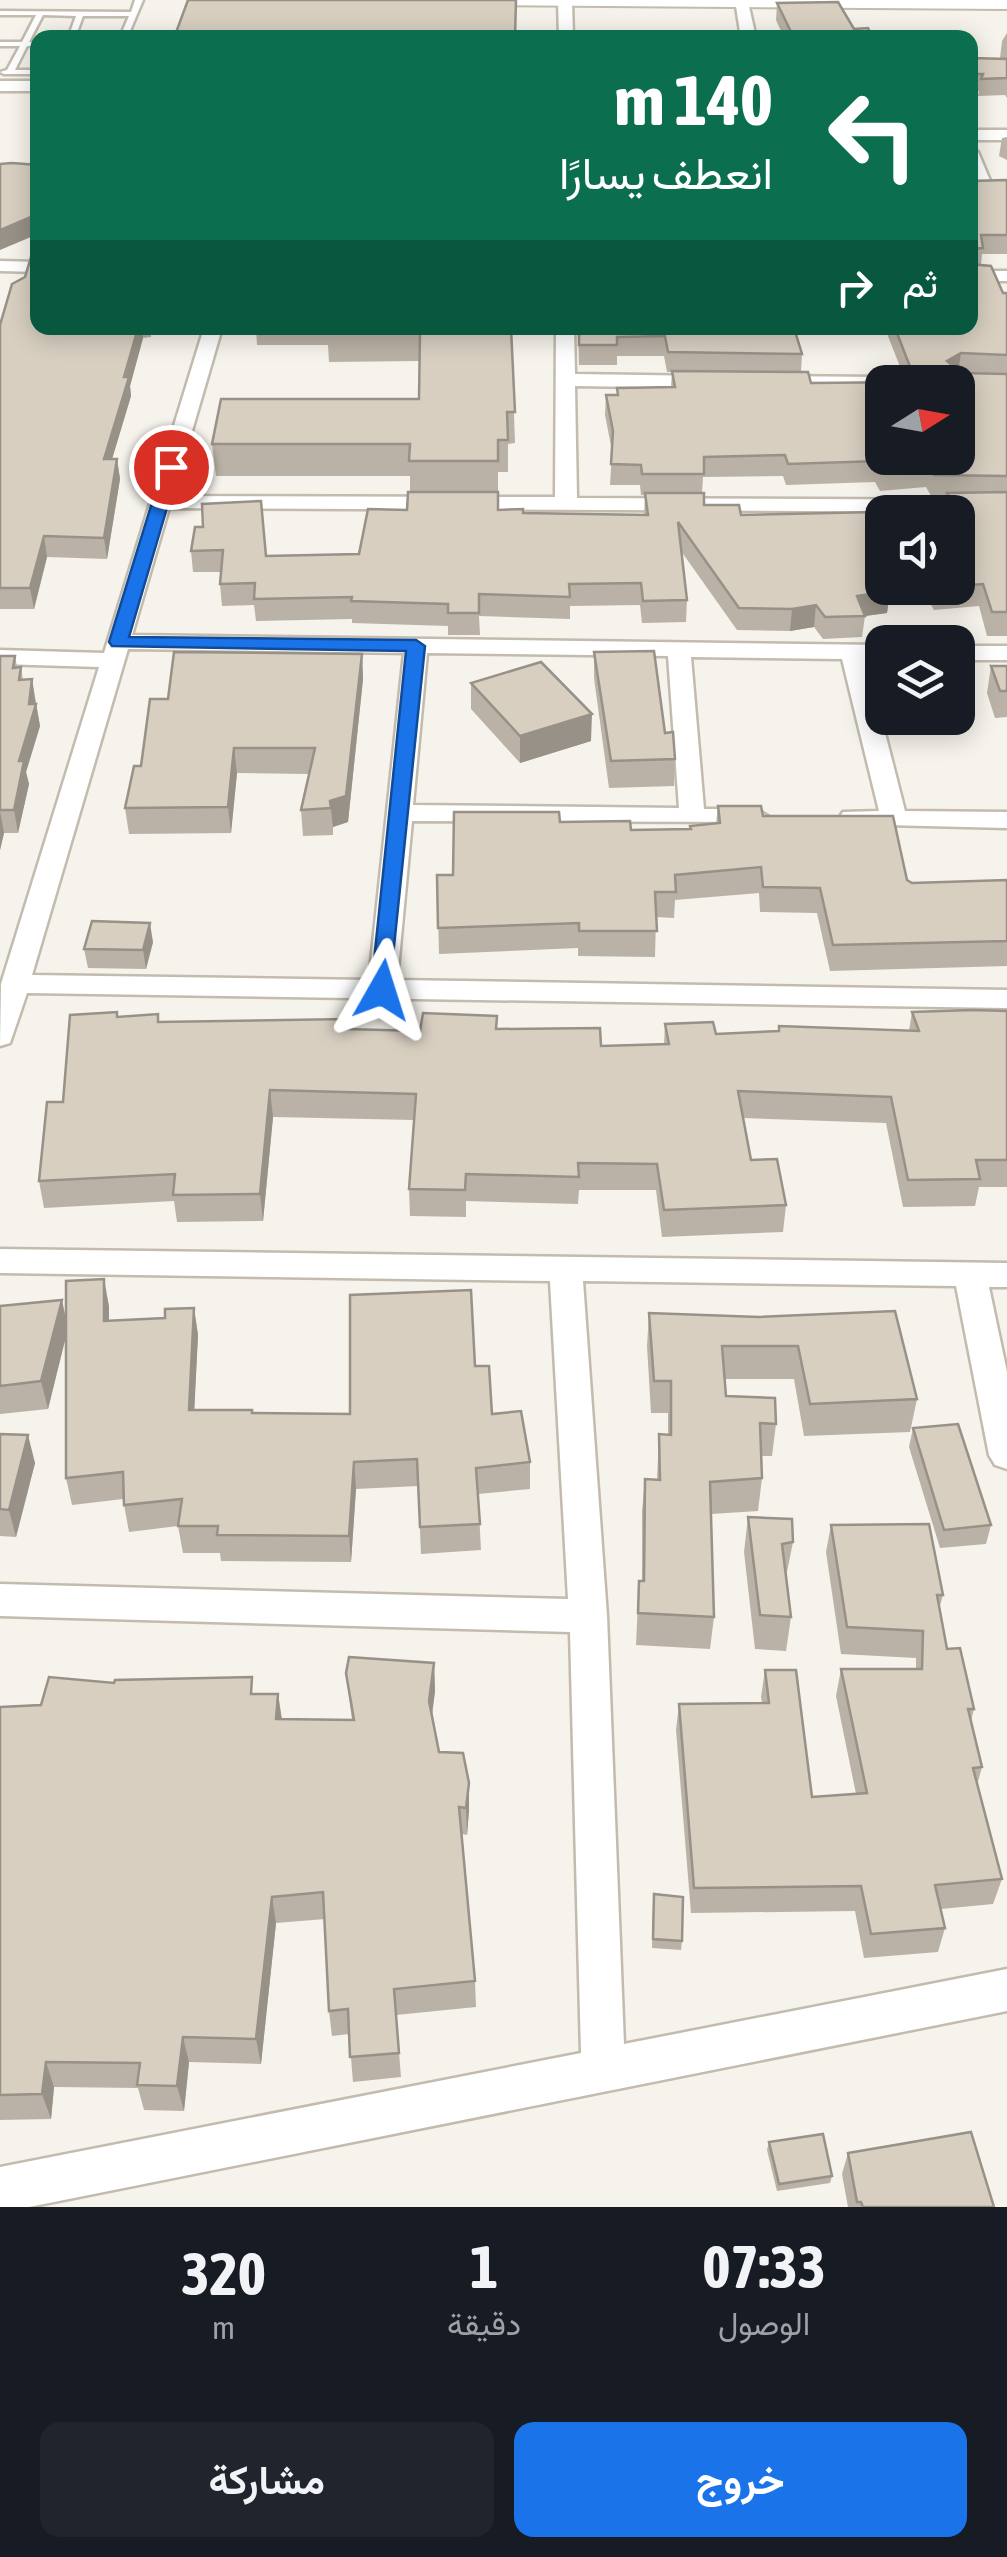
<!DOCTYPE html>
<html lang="ar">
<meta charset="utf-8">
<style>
body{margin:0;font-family:"Asap Condensed",Vazirmatn,sans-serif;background:#20242c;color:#f1f3f6;direction:rtl;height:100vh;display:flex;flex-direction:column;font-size:38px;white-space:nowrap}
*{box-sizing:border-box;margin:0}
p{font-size:32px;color:#9ea1a6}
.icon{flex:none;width:55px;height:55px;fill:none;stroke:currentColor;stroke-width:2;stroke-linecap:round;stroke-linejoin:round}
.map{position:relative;height:2207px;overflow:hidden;direction:ltr}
.drawer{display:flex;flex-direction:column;background:#171b24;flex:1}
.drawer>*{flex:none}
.hud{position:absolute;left:30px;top:30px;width:948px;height:305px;border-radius:20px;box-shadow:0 5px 25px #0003;direction:rtl;background:#0b6e4f;color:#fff;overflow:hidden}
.needle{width:65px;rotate:79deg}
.tools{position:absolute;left:865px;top:365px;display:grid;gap:20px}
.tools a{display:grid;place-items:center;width:110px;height:110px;border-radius:20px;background:#171b24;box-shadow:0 5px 25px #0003;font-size:50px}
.pin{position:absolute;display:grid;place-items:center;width:85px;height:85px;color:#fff;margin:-42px;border:5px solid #fff;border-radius:50%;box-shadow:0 2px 10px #0007}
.me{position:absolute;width:110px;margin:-55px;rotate:6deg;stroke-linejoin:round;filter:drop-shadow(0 0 8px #0008)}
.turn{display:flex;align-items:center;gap:35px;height:210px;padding:0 40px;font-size:45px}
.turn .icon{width:130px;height:130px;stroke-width:2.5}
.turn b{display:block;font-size:70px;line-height:85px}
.then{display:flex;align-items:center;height:95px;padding:0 40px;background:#0003;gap:20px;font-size:38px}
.eta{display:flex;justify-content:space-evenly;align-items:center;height:170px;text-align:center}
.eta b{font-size:60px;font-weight:700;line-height:70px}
.cta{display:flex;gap:20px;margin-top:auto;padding:20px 40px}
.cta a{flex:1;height:115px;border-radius:20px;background:#1a73e8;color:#fff;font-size:40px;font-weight:700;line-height:115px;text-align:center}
.cta a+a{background:#20242c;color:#f1f3f6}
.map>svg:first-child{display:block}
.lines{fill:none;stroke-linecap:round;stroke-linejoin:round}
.service-casing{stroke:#c2bbae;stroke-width:5}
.minor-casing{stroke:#c2bbae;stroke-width:5}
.tertiary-casing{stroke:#c2bbae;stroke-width:4}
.service{fill:#fff;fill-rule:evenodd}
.minor{fill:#fff;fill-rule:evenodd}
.tertiary{fill:#fff;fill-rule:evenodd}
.wall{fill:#bab2a6}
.shaded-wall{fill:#979187}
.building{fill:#d8cfc1;stroke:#979187;stroke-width:2.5;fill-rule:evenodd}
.route{fill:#1a73e8;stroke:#114b97;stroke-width:2.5}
</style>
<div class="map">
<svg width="1007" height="2207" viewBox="0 0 1007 2207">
<rect width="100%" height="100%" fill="#f6f3ec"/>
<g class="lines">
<defs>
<path id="service" d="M135 0H143L127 38 120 37 129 16H83L75 38H68L76 16 43 15 29 42H38V46H27L15 70H38V74H4L0 72 7 70 20 46H0V42H22L36 15H0V11L131 12Z"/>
<g id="minor">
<path d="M558 0H572L573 38H559Z"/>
<path d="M735 0 748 2 756 38H741Z"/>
<rect x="0" y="81" width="38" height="10"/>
<rect x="970" y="130" width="37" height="10"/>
<path d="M970 147 978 152 994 190 992 194 978 190 970 172Z"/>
<path d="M0 261 38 262V272L0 271Z"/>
<rect x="970" y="271" width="37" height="10"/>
<path d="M204 328H222L173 496 555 497 556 328H574L575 374 710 376 720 382 710 388 575 386 577 498 1007 500V512L169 508 132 635 882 645V659H866L905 811 1007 812V828L843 824 839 818 843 812 879 811 842 659 691 657 704 809H756L769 817 765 822 412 821 397 980 1007 990V1008L27 993 10 1043 0 1046 1 984 99 667 0 664V650L104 653ZM128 649 404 653 369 980 32 975ZM427 653 668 656 679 808 413 805Z"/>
<path d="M771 376 882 377 892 382H882V389L764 386V378Z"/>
<rect x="958" y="646" width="49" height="14"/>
<path d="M0 1249 1007 1263V1287H989L1007 1372V1469L995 1465 989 1455 956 1286 583 1281 607 1616 624 2044 1007 1969V2011L29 2207H0V2167L581 2053 570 1632 0 1616V1584L568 1599 550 1281 0 1273Z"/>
</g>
<path id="tertiary" d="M467 0H1007V9L476 5Z"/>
</defs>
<use href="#service" class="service-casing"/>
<use href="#minor" class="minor-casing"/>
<use href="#tertiary" class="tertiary-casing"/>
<use href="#service" class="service"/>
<use href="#minor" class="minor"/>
<use href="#tertiary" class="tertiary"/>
</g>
<g class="wall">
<path d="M777 3 854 29 873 38H784L776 20Z"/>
<path d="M1007 33V98L1005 95 978 96 979 91 970 92V50L972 58H1000L1002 41Z"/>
<path d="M1007 137V160L999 156 1002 138Z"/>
<path d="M1007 180V254H982L981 265 1003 293H1007V636H987L979 606 934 610 921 588H958V512H944L946 496H931L926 487 880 491 875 482 786 485 783 476 703 477 702 493 704 505 741 515 890 591 887 613 865 616 862 637 823 639 814 627 790 631 737 630 681 551 687 600 686 622 642 623 640 605 570 606V619L479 616 480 635H448V626L352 623V619L256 621 254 605 222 606 220 584 221 572H193L191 551 195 527 266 556 359 554 407 510 410 492V476H216L212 444 419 399 420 361 329 362 328 345H257L256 328H511L515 443 508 444V472H498V510L523 513 644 515 645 495H641L640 485H610L612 451 605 415 606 395H617V388L671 387 672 372H667L664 356H617V365H579L578 328H794L802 354 801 372 811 383 906 382 886 331 799 332 796 328H970V181Z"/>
<path d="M25 277 38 328H151V337L143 338 130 386 131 396 112 459H117L120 479 107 559 47 557 34 609H0V325Z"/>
<path d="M594 652 665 733 675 759 674 786 609 788 594 678Z"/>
<path d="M362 654 363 679 348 822 333 827V835L303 836 301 810 309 774 237 773 231 833 129 834 125 808 168 699Z"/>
<path d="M0 656H15L17 667H21L23 680 32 679 40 726 26 772 29 784 18 833H4L0 850Z"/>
<path d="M991 666H1007V717L995 718 987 693Z"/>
<path d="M471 683 591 741 520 763 471 709Z"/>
<path d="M718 806 763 816 912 883 1007 880V966L830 971 817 913 760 912 759 893 675 900 674 918 656 917 655 957 578 956V948L439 954 437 875H453L560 822 631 830 690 829V826L716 824Z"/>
<path d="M153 942 146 969 88 968 84 949Z"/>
<path d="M1007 1011V1187H979L975 1206 903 1207 886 1123 743 1118 751 1160 786 1205 783 1232 662 1237 656 1190H579L578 1204 466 1201V1217L410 1216 409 1189 414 1120 273 1117 263 1221 177 1222 174 1201 44 1208 39 1181 63 1102 118 1017 159 1022 348 1019V1029L420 1031 497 1029 601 1046 664 1044 665 1024 716 1034 909 1031 912 1012Z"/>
<path d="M0 1306 66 1318 109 1306V1321L165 1318 194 1308 198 1335 194 1410 253 1413 350 1414 475 1366 492 1414 530 1462V1489L478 1494 481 1550 421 1554 418 1486 356 1489 351 1562 221 1561 220 1553H183L178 1526 129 1532 123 1499 72 1505 66 1478V1336L48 1409 0 1414Z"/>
<path d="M649 1313 759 1317 917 1399 910 1432 804 1436 794 1379H725L726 1396 776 1424 772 1456H761L762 1478 758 1511 711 1514 714 1617 710 1649 636 1645 639 1581H642V1511L645 1479 657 1480 659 1434 668 1435V1413H651L647 1346Z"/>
<path d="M913 1428 991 1525 986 1544 940 1548 909 1447Z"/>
<path d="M0 1434 35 1463 16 1537 0 1536Z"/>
<path d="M748 1517 793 1542 786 1577 791 1617 786 1651 755 1649 744 1552Z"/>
<path d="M831 1525 943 1595 939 1609 947 1649 974 1709 971 1721 982 1767 977 1785 1002 1879 993 1904 941 1909 945 1928 938 1952 864 1958 855 1911 691 1913 676 1730 679 1704 762 1703 761 1697 765 1670 812 1797 856 1794 836 1696 841 1669H916V1658L841 1654 826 1552Z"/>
<path d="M434 1663 435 1691 432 1716 439 1752 469 1810 467 1835 462 1834 475 1981 476 2007 396 2015 401 2077 353 2082 349 2034 332 2036 329 2011 325 1919 276 1923 261 2064 189 2062 184 2111 144 2110 138 2088 54 2087 51 2119 0 2120V1707L41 1705 114 1683 255 1694H278L282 1719 352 1720 346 1673Z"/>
<path d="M653 1903 682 1941 681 1950 652 1948Z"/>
<path d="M769 2142 832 2176 830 2183 777 2191 767 2150Z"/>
<path d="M848 2153 994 2207H848L842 2174Z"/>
</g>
<g class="shaded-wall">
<path d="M38 214V234L0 250V230Z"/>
<path d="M138 328H142L143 338 130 386 131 396 106 479 104 459Z"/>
<path d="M961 353 958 373 947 361Z"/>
<path d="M117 459 120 479 107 559 104 538Z"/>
<path d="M44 536 47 557 34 609 30 588Z"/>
<path d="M890 591 887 613 865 616 857 596Z"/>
<path d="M816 605 814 627 790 631 792 609Z"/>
<path d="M362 654 363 679 348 822 333 827 330 801Z"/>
<path d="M32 679 36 706V704L40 726 26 772 29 784 18 833 14 810 19 761Z"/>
<path d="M592 714 591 741 520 763V736Z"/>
<path d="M234 748 237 773 231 833 228 807Z"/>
<path d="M0 811 4 833 0 850Z"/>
<path d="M150 923 153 942 146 969 143 950Z"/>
<path d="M270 1090 273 1117 263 1221 260 1194Z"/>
<path d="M104 1279 109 1306V1348L104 1321Z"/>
<path d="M62 1300 68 1328 48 1409 41 1381Z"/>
<path d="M194 1308 198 1335 193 1437 189 1410Z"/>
<path d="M28 1435 35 1463 16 1537 9 1510Z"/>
<path d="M354 1462 356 1489 351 1562 349 1536Z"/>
<path d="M434 1663 435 1691 430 1729 429 1701Z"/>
<path d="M278 1694 282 1722 276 1719Z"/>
<path d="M469 1783V1810L467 1835 466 1808Z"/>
<path d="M272 1897 276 1923 261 2064 256 2039Z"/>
<path d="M183 2037 189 2062 184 2111 177 2086Z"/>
<path d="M46 2062 54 2087 51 2119 42 2094Z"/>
</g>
<g class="building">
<path d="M188 0H516L515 38H174Z"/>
<path d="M838 2 854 29 868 28 873 38H794L777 3Z"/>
<path d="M970 50 972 58 1007 59V78L981 79 983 74H970Z"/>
<path d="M12 163 38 165V214L0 230V164Z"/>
<path d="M1007 180V235H981L983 248 970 249V264L991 266 1003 293H1007V355L961 353 947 361 961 373 1007 374V476L934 475 929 466 883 470 878 461 788 464 785 455 704 457V474H642L641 465 611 464 613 431 606 395H618L617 388 675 387 672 371 808 372 811 383 916 382 895 328H970V181ZM882 382H958V458H882Z"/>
<path d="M38 254V328H138L124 377H129L104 459H117L104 538 44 536 30 588H0V325L12 284 25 277 31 257Z"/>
<path d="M327 328H511L515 412H507L508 440H498V461H409L410 444H212L221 399H419L420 331 327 332Z"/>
<path d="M579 328H794L802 354 668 352 665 336 617 337V345H579Z"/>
<path d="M408 492H498V510L523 509V513L648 515 645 493H704V505H739L741 515 876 512 882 548V588H890V591L857 596 865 616 825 617 816 605 792 609 739 608 678 522 687 600 643 601 641 583 569 584 570 597 479 594V613H448V604L351 601 352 597 254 599 255 583 220 584 223 550 191 551 195 527H203L202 504 261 501 266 556 359 554 368 509 407 510Z"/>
<path d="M1007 492V612H992L983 584 958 586V518H962L947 493Z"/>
<path d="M654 651 665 733 673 732 675 759 611 761 594 652Z"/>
<path d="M174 652 362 654 346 796 330 801 331 808 301 810 315 748H234L228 807 125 808 134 766H141L150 699H168Z"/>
<path d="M0 656H15L13 668 21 667 19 680 32 679 29 704H36L19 761H24L14 810H0Z"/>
<path d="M541 662 592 714 520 736 471 683Z"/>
<path d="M991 666H1007V691H1000Z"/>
<path d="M718 806H761L763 816H893L907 880 912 883 1007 880V941L833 945 820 888 763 887 761 867 675 875 676 892H655L657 931H579V923L438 928 437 875H453L454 812H559L560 822 630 821 631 830 691 829 690 826 720 823Z"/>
<path d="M92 921 150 923 143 950 84 949Z"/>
<path d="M973 1010 1007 1011V1160H976L980 1179 908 1180 891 1097 738 1091 751 1160 777 1159 786 1205 664 1210 657 1164 578 1163 579 1177 466 1174 465 1190 409 1189 416 1094 270 1090 260 1194 173 1195 175 1174 39 1181 47 1102H63L70 1015 117 1012V1017L158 1014V1022L348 1019 346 1029 420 1031 423 1013 497 1016 496 1029 600 1028 601 1046 669 1044 665 1024 713 1022 716 1034 779 1031V1026L919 1031 912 1012Z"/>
<path d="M104 1279V1321L165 1318V1309L194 1308 189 1410H252V1413L350 1414V1295L471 1290 475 1366H489L492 1414 521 1411 530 1462 476 1468 480 1524 420 1527 417 1459 354 1462 349 1536 217 1535 218 1526H178L182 1499 124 1505 123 1472 66 1478V1281Z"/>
<path d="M62 1300 41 1381 0 1386V1306Z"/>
<path d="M895 1311 917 1399 810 1404 798 1346H722L726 1396 775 1398 776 1424 760 1423 762 1478 710 1482 714 1617 638 1613 639 1581H644L645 1479 660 1480 659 1434 671 1435V1381H654L649 1313 759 1317Z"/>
<path d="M958 1424 991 1525 944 1530 913 1428Z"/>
<path d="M0 1434 28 1435 9 1510 0 1509Z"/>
<path d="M748 1517 792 1519 793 1542 782 1544 791 1617 760 1615Z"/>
<path d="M929 1524 943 1595H937L947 1649 960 1648 974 1709H968L982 1767 973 1768 1002 1879 935 1885 945 1928 871 1934 861 1886 694 1888 679 1704 769 1703 765 1670H796L812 1797 867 1793 841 1669H922L923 1631 847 1627 831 1525Z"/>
<path d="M349 1657 434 1663 429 1701 439 1752 463 1753 469 1783 466 1808 459 1807 475 1981 394 1989 399 2053 350 2057 348 2009 329 2011 323 1892 272 1897 256 2039 183 2037 177 2086 137 2085 140 2063 46 2062 42 2094 0 2095V1707L41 1705 49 1677 114 1683 115 1680 252 1677 251 1694H278L276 1719 354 1720 346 1673Z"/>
<path d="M654 1894 683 1897 682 1941 653 1939Z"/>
<path d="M971 2132 994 2207H863L861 2202H857L848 2153Z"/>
<path d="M823 2134 832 2176 779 2184 769 2142Z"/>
</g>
<path class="route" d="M171 462 179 467 129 637 416 640 425 646 389 995H374L371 990 406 651 112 646 109 642 163 467Z"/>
</svg>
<div class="tools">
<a><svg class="needle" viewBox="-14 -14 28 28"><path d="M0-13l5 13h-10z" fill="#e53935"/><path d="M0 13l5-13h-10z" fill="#9ea1a6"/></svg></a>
<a><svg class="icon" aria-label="sound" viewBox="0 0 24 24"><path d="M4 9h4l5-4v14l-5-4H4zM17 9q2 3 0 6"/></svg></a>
<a><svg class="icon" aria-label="layers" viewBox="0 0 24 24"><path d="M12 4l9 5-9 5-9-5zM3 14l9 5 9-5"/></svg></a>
</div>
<div class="pin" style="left:171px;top:467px;background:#d93025"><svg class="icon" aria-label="arrive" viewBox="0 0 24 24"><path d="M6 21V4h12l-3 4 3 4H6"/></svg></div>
<svg class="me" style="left:382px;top:990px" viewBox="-20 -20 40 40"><path d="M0-17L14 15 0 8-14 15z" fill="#1a73e8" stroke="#fff" stroke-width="4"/></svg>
<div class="hud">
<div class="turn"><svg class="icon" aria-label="left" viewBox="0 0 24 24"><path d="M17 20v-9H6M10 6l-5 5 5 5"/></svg><div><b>140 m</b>انعطف يسارًا</div></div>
<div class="then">ثم<svg class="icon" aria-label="right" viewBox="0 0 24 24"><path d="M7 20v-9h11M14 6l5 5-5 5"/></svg></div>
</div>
</div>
<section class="drawer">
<div class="eta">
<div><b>07:33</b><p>الوصول</p></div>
<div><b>1</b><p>دقيقة</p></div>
<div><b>320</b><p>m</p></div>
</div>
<div class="cta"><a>خروج</a><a>مشاركة</a></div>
</section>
